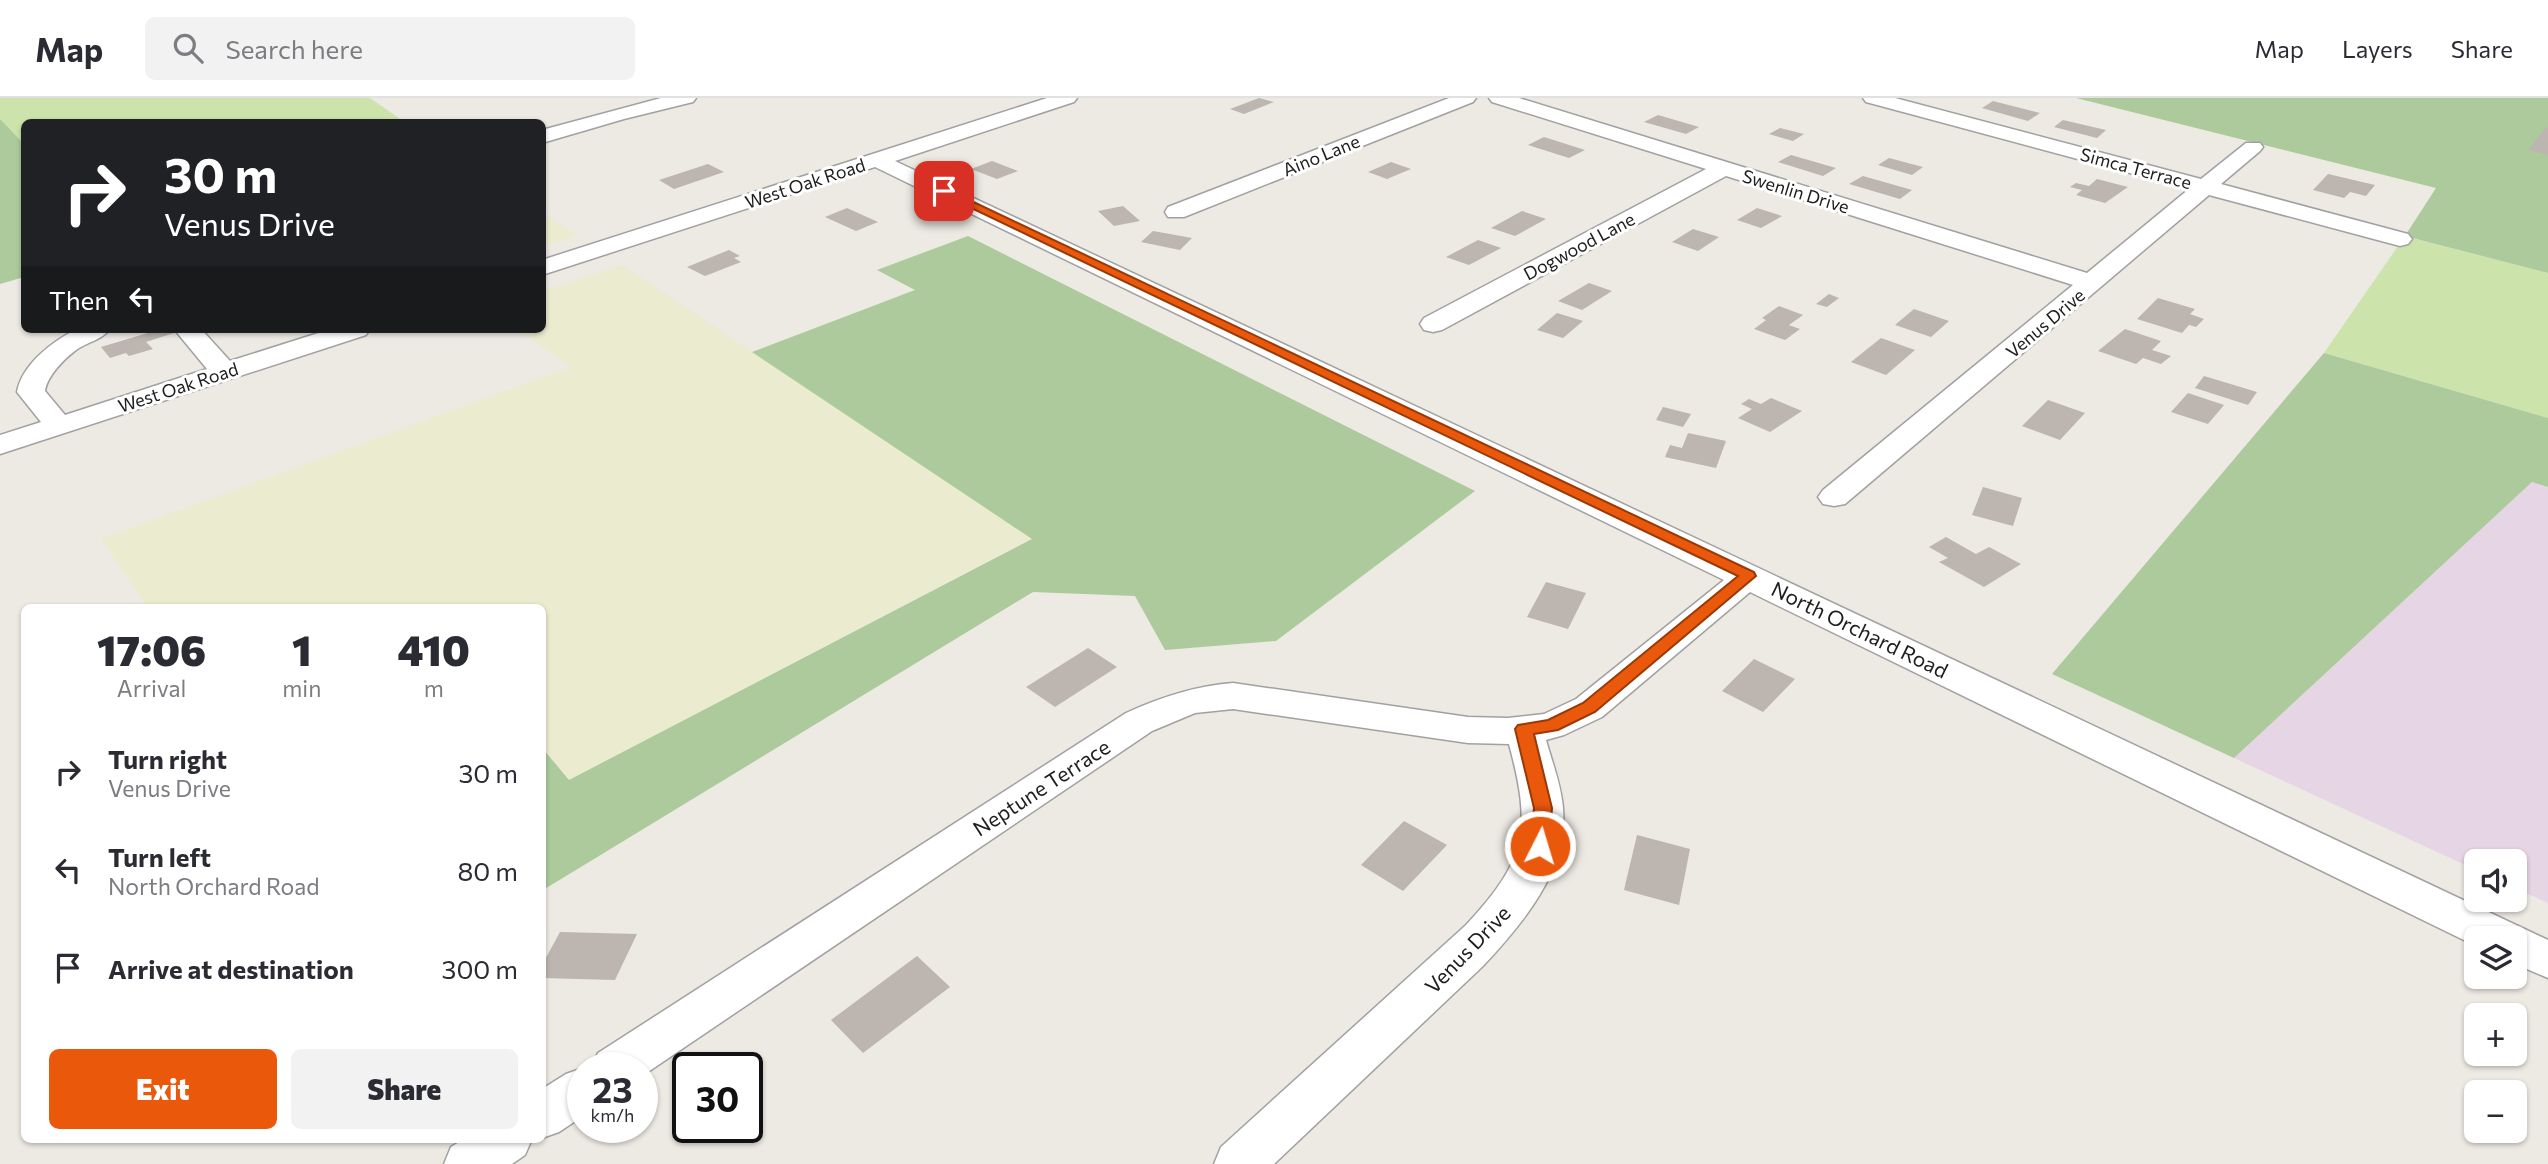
<!DOCTYPE html>
<meta charset="utf-8">
<style>
body{margin:0;font-family:Commissioner,sans-serif;background:#f2f2f3;color:#2b2b33;height:100vh;display:flex;flex-direction:column;font-size:26px;white-space:nowrap}
*{box-sizing:border-box;margin:0}
p{font-size:23px;color:#7c7c81}
.icon{flex:none;width:38px;height:38px;fill:none;stroke:currentColor;stroke-width:2;stroke-linecap:round;stroke-linejoin:round}
.map{position:relative;flex:1;overflow:hidden}
.panel{position:absolute;left:21px;top:506px;width:525px;height:539px;display:flex;flex-direction:column;background:#fff;border-radius:10px;box-shadow:0 2px 5px #0004}
.panel>*{flex:none}
.hud{position:absolute;left:21px;top:21px;width:525px;height:214px;border-radius:10px;box-shadow:0 2px 5px #0004;background:#202124;color:#fff;overflow:hidden}
.controls{position:absolute;left:2464px;top:751px;display:grid;gap:14px}
.controls a{display:grid;place-items:center;width:63px;height:63px;border-radius:10px;background:#fff;box-shadow:0 2px 5px #0004;font-size:35px}
.speed{position:absolute;left:567px;top:954px;display:flex;gap:14px;font-size:35px;font-weight:700;text-align:center}
.speed>*{display:grid;place-content:center;width:91px;height:91px;border-radius:50%;background:#fff;box-shadow:0 2px 5px #0004;line-height:1}
.speed small{font-size:18px;font-weight:400}
.speed .limit{border:4px solid #111;border-radius:10px;background:#fff;color:#111}
.pin{position:absolute;display:grid;place-items:center;width:60px;height:60px;color:#fff;margin:-30px;border-radius:14px;box-shadow:0 4px 10px #0006}
.me{position:absolute;width:77px;margin:-38px;rotate:5deg;stroke-linejoin:round;filter:drop-shadow(0 0 5px #0008)}
.turn{display:flex;align-items:center;gap:24px;height:147px;padding:0 28px;font-size:32px}
.turn .icon{width:91px;height:91px;stroke-width:2.5}
.turn b{display:block;font-size:49px;line-height:60px}
.then{display:flex;align-items:center;height:66px;padding:0 28px;background:#0003;gap:14px;font-size:26px}
.eta{display:flex;justify-content:space-evenly;align-items:center;height:119px;text-align:center}
.eta b{font-size:42px;font-weight:800;line-height:49px}
.action{display:flex;gap:14px;margin-top:auto;padding:14px 28px}
.action a{flex:1;height:80px;border-radius:10px;background:#ea580c;color:#fff;font-size:28px;font-weight:800;line-height:80px;text-align:center}
.action a+a{background:#f2f2f3;color:#2b2b33}
ul{padding:0;list-style:none}
li{display:flex;align-items:center;gap:21px;height:98px;padding:0 28px}
li div{flex:1}
li b{display:block;font-size:26px}
li em{font-style:normal}
header{display:flex;align-items:center;gap:42px;box-sizing:border-box;height:98px;padding:0 35px;background:#fff;border-bottom:2px solid #e1e1e2}
header strong{font-size:33px}
nav{display:flex;gap:38px;margin-inline-start:auto;font-size:24px}
.search{width:490px;height:63px;background:#f2f2f3;display:flex;align-items:center;gap:18px;box-sizing:border-box;padding:0 24px;border-radius:10px;color:#7c7c81;font-size:26px}
.map>svg:first-child{display:block}
.industrial{fill:#e6d5e4}
.farmland{fill:#ebebcf}
.grass{fill:#cce4ac}
.forest{fill:#acca9b}
.building{fill:#bdb5b0}
.lines{fill:none;stroke-linecap:round;stroke-linejoin:round}
.minor-casing{stroke:#a1a1a1;stroke-width:3}
.minor{fill:#fff;fill-rule:evenodd}
.route{fill:#ea580c;stroke:#983908;stroke-width:2}
.labels{text-anchor:middle;dominant-baseline:central;stroke-width:6;stroke-linejoin:round;paint-order:stroke}
.far-street-label{font-size:18px;fill:#1d1d1d;stroke:#fff}
.street-label{font-size:21px;fill:#1d1d1d;stroke:#fff}
</style>
<header>
<strong>Map</strong>
<div class="search"><svg class="icon" aria-label="search" viewBox="0 0 24 24"><circle cx="10" cy="10" r="6"/><path d="M15 15l6 6"/></svg>Search here</div>
<nav><a>Map</a><a>Layers</a><a>Share</a></nav>
</header>
<div class="map">
<svg width="2548" height="1066" viewBox="0 0 2548 1066">
<rect width="100%" height="100%" fill="#ede9e3"/>
<path class="industrial" d="M2532 384 2548 389V805L2515 790V763H2476V772L2234 660Z"/>
<g class="farmland">
<path d="M542 115H543L577 137 543 148Z"/>
<path d="M622 167 1032 440 569 682 543 651 542 509H147L101 441 571 269 516 231H542L543 193Z"/>
</g>
<g class="grass">
<path d="M0 0H370L400 21 383 24H24V46L0 21Z"/>
<path d="M2405 138 2548 175V320L2324 255Z"/>
</g>
<g class="forest">
<path d="M2076 0H2548V175L2405 138 2436 90Z"/>
<path d="M0 21 24 46V179L0 186Z"/>
<path d="M968 138 1475 393 1276 543 1165 552 1135 498 1033 494 543 792V651L569 682 1032 441 752 254 915 192 877 172Z"/>
<path d="M2324 255 2548 320V389L2532 384 2234 660 2052 576Z"/>
</g>
<g class="building">
<path d="M1259 0 1274 4 1244 16 1230 11Z"/>
<path d="M1993 3 2040 15 2028 23 1982 10Z"/>
<path d="M1658 17 1699 29 1686 36 1644 24Z"/>
<path d="M2063 22 2106 32 2097 40 2054 29Z"/>
<path d="M2546 29 2548 30V57L2528 52Z"/>
<path d="M1780 30 1804 36 1793 43 1769 36Z"/>
<path d="M1544 39 1585 52 1569 60 1528 47Z"/>
<path d="M1791 57 1836 70 1823 78 1778 64Z"/>
<path d="M1889 60 1923 69 1912 77 1878 67Z"/>
<path d="M992 63 1018 73 997 81 971 71Z"/>
<path d="M1391 64 1411 71 1387 81 1368 74Z"/>
<path d="M708 66 724 74 674 91 659 82Z"/>
<path d="M2328 76 2375 87 2366 98 2350 94 2344 100 2313 92Z"/>
<path d="M1863 78 1912 92 1900 101 1849 86Z"/>
<path d="M2097 81 2128 89 2105 105 2076 97 2082 92 2070 89 2076 85 2089 88Z"/>
<path d="M1123 108 1140 123 1114 128 1098 113Z"/>
<path d="M847 110 878 124 856 133 825 119Z"/>
<path d="M1757 110 1782 118 1761 130 1737 122Z"/>
<path d="M1522 113 1546 121 1515 138 1491 130Z"/>
<path d="M1693 131 1719 139 1698 153 1672 144Z"/>
<path d="M1153 133 1192 140 1180 152 1141 144Z"/>
<path d="M1478 142 1501 150 1469 167 1446 159Z"/>
<path d="M729 152 740 158 734 160 741 164 705 178 687 169Z"/>
<path d="M1589 185 1612 193 1582 212 1558 203Z"/>
<path d="M1829 196 1839 200 1827 209 1816 206Z"/>
<path d="M2158 200 2195 211 2190 216 2204 221 2196 229 2189 227 2182 235 2137 221Z"/>
<path d="M1779 208 1803 217 1789 227 1800 231 1785 242 1754 231 1766 222 1762 220Z"/>
<path d="M1914 211 1949 223 1931 239 1895 227Z"/>
<path d="M1557 215 1583 223 1563 240 1537 232Z"/>
<path d="M161 231H171L174 235 146 244 153 251 129 258 126 255 110 260 101 249Z"/>
<path d="M2125 231 2161 243 2152 252 2171 258 2161 266 2143 260 2136 266 2098 253Z"/>
<path d="M1881 240 1915 252 1886 277 1851 264Z"/>
<path d="M2204 278 2257 294 2248 307 2195 290Z"/>
<path d="M2188 295 2224 307 2208 326 2171 314Z"/>
<path d="M1771 300 1802 313 1770 334 1738 320 1752 311 1741 306 1749 301 1761 306Z"/>
<path d="M2048 302 2085 315 2060 342 2022 328Z"/>
<path d="M1663 309 1691 316 1683 329 1656 322Z"/>
<path d="M1688 335 1726 343 1716 370 1665 359 1670 347 1682 350Z"/>
<path d="M1983 389 2022 400 2013 428 1972 417Z"/>
<path d="M1946 439 1976 456 1989 449 2021 466 1984 489 1939 464 1948 460 1929 449Z"/>
<path d="M1546 484 1586 495 1568 531 1527 519Z"/>
<path d="M1088 550 1117 569 1055 609 1026 589Z"/>
<path d="M1754 561 1795 581 1763 614 1722 593Z"/>
<path d="M1404 723 1447 747 1403 793 1361 767Z"/>
<path d="M1637 737 1690 751 1679 807 1624 792Z"/>
<path d="M560 834 637 836 615 882 542 880V867Z"/>
<path d="M917 858 950 889 863 955 831 922Z"/>
</g>
<g class="lines">
<defs>
<g id="minor">
<path d="M661 0H696L693 4 624 21 542 45V32Z"/>
<path d="M1047 0H1077L1074 4 895 63 2548 842V880L2515 866V840H2476V848L1750 494 1602 619 1564 637 1546 642C1552 664 1561 686 1563 710 1568 773 1523 825 1483 868L1274 1066H1214L1221 1049 1466 827C1527 762 1532 731 1509 646L1468 645 1233 611 1195 615 1152 633 642 978V970H591L598 955 1126 615C1161 599 1195 588 1233 585L1468 619 1508 620 1544 616 1576 601 1724 482 875 69 542 177V162Z"/>
<path d="M1449 0H1476L1473 4 1184 119H1168L1165 114 1168 109Z"/>
<path d="M1489 0H1519L2087 175 2189 91 1866 4 1863 0H1895L2201 81 2246 45H2260L2263 49 2260 53 2221 86 2408 136 2412 141 2408 146 2400 148 2209 97 1845 406 1834 408 1823 406 1818 399 1823 392 2073 187 1726 78 1442 232 1433 234 1424 232 1420 226 1424 220 1706 71 1492 4Z"/>
<path d="M77 231H110C102 242 87 244 76 252 64 261 47 278 45 293L65 317 207 271 174 231H201L230 263 331 231H370L366 237 0 356V337L41 324 17 294C22 266 53 243 77 231Z"/>
<path d="M583 970V1018L559 1034 542 1040V991L566 976Z"/>
<path d="M464 1041H532L525 1057 512 1066H444L451 1049Z"/>
</g>
</defs>
<use href="#minor" class="minor-casing"/>
<use href="#minor" class="minor"/>
</g>
<path class="route" d="M944 90 1754 474 1756 478 1595 614 1558 632 1534 636 1552 710 1549 748 1546 753H1533L1530 748 1534 710 1515 631 1518 627 1548 622 1583 605 1738 478 940 95 939 93Z"/>
<g class="labels">
<g class="far-street-label">
<text transform="translate(1321 57) rotate(-22)">Aino Lane</text>
<text transform="translate(2136 70) rotate(15)">Simca Terrace</text>
<text transform="translate(805 85) rotate(-18)">West Oak Road</text>
<text transform="translate(1796 93) rotate(17)">Swenlin Drive</text>
<text transform="translate(1579 148) rotate(-28)">Dogwood Lane</text>
<text transform="translate(2045 225) rotate(-40)">Venus Drive</text>
<text transform="translate(178 289) rotate(-18)">West Oak Road</text>
</g>
<g class="street-label">
<text transform="translate(1860 531) rotate(26)">North Orchard Road</text>
<text transform="translate(1041 689) rotate(-33)">Neptune Terrace</text>
<text transform="translate(1467 851) rotate(-46)">Venus Drive</text>
</g>
</g>
</svg>
<div class="controls">
<a><svg class="icon" aria-label="sound" viewBox="0 0 24 24"><path d="M4 9h4l5-4v14l-5-4H4zM17 9q2 3 0 6"/></svg></a>
<a><svg class="icon" aria-label="layers" viewBox="0 0 24 24"><path d="M12 4l9 5-9 5-9-5zM3 14l9 5 9-5"/></svg></a>
<a>+</a>
<a>−</a>
</div>
<div class="speed"><div>23<small>km/h</small></div><div class="limit">30</div></div>
<div class="pin" style="left:944px;top:93px;background:#d93025"><svg class="icon" aria-label="arrive" viewBox="0 0 24 24"><path d="M6 21V4h12l-3 4 3 4H6"/></svg></div>
<svg class="me" style="left:1540px;top:748px" viewBox="-20 -20 40 40"><circle r="17" fill="#ea580c" stroke="#fff" stroke-width="3"/><path d="M0-11L8 9 0 5-8 9z" fill="#fff"/></svg>
<div class="hud">
<div class="turn"><svg class="icon" aria-label="right" viewBox="0 0 24 24"><path d="M7 20v-9h11M14 6l5 5-5 5"/></svg><div><b>30 m</b>Venus Drive</div></div>
<div class="then">Then<svg class="icon" aria-label="left" viewBox="0 0 24 24"><path d="M17 20v-9H6M10 6l-5 5 5 5"/></svg></div>
</div>
<section class="panel">
<div class="eta">
<div><b>17:06</b><p>Arrival</p></div>
<div><b>1</b><p>min</p></div>
<div><b>410</b><p>m</p></div>
</div>
<ul>
<li><svg class="icon" aria-label="right" viewBox="0 0 24 24"><path d="M7 20v-9h11M14 6l5 5-5 5"/></svg><div><b>Turn right</b><p>Venus Drive</p></div><em>30 m</em></li>
<li><svg class="icon" aria-label="left" viewBox="0 0 24 24"><path d="M17 20v-9H6M10 6l-5 5 5 5"/></svg><div><b>Turn left</b><p>North Orchard Road</p></div><em>80 m</em></li>
<li><svg class="icon" aria-label="arrive" viewBox="0 0 24 24"><path d="M6 21V4h12l-3 4 3 4H6"/></svg><div><b>Arrive at destination</b></div><em>300 m</em></li>
</ul>
<div class="action"><a>Exit</a><a>Share</a></div>
</section>
</div>
